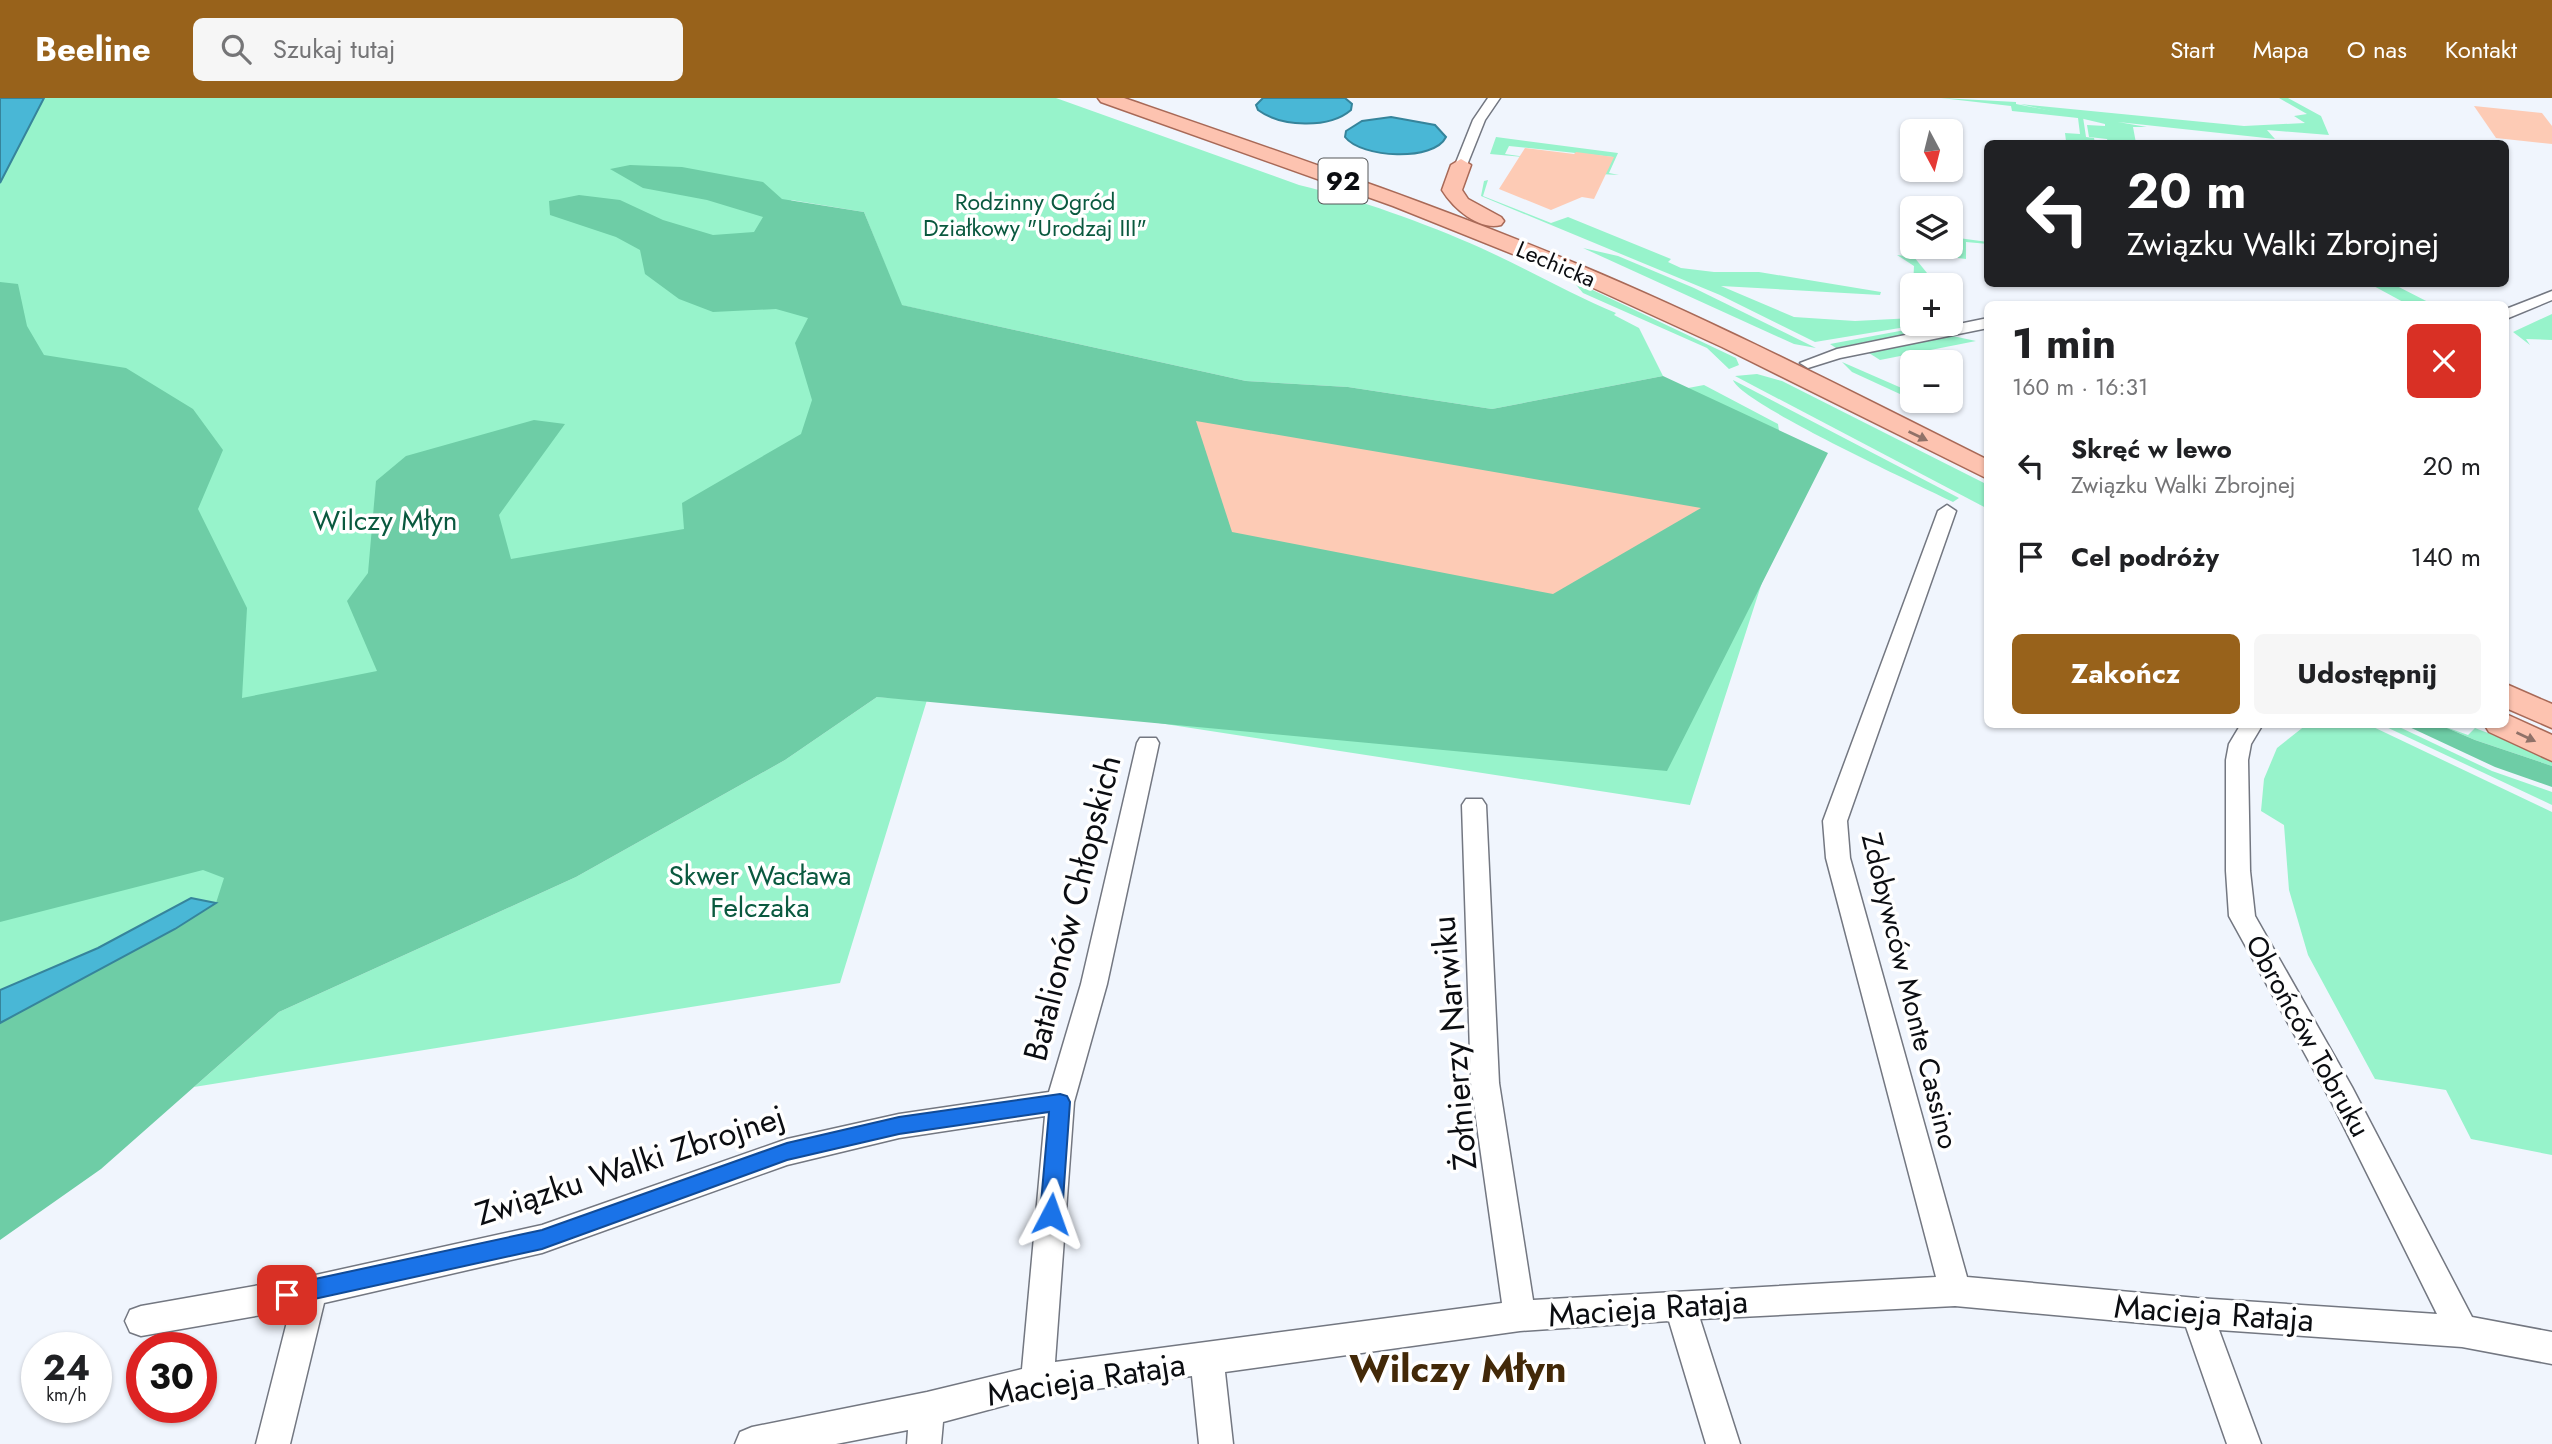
<!DOCTYPE html>
<html lang="pl">
<meta charset="utf-8">
<style>
body{margin:0;font-family:Jost,sans-serif;background:#f6f6f6;color:#202124;height:100vh;display:flex;flex-direction:column;font-size:26px;white-space:nowrap}
*{box-sizing:border-box;margin:0}
p{font-size:23px;color:#757577}
.icon{flex:none;width:38px;height:38px;fill:none;stroke:currentColor;stroke-width:2;stroke-linecap:round;stroke-linejoin:round}
.map{position:relative;flex:1;overflow:hidden}
.drawer{position:absolute;left:1984px;top:203px;width:525px;height:427px;display:flex;flex-direction:column;background:#fff;border-radius:10px;box-shadow:0 2px 5px #0004}
.drawer>*{flex:none}
.hud{position:absolute;left:1984px;top:42px;width:525px;height:147px;border-radius:10px;box-shadow:0 2px 5px #0004;background:#202124;color:#fff;overflow:hidden}
.needle{width:46px;rotate:173deg}
.buttons{position:absolute;left:1900px;top:21px;display:grid;gap:14px}
.buttons a{display:grid;place-items:center;width:63px;height:63px;border-radius:10px;background:#fff;box-shadow:0 2px 5px #0004;font-size:35px}
.speed{position:absolute;left:21px;top:1234px;display:flex;gap:14px;font-size:35px;font-weight:700;text-align:center}
.speed>*{display:grid;place-content:center;width:91px;height:91px;border-radius:50%;background:#fff;box-shadow:0 2px 5px #0004;line-height:1}
.speed small{font-size:18px;font-weight:400}
.speed .limit{border:10px solid #d22;background:#fff;color:#111}
.pin{position:absolute;display:grid;place-items:center;width:60px;height:60px;color:#fff;margin:-30px;border-radius:14px;box-shadow:0 4px 10px #0006}
.me{position:absolute;width:77px;margin:-38px;rotate:4deg;stroke-linejoin:round;filter:drop-shadow(0 0 5px #0008)}
.turn{display:flex;align-items:center;gap:24px;height:147px;padding:0 28px;font-size:32px}
.turn .icon{width:91px;height:91px;stroke-width:2.5}
.turn b{display:block;font-size:49px;line-height:60px}
.round{display:grid;place-items:center;flex:none;width:74px;height:74px;border-radius:10px;background:#f6f6f6}
.summary{display:flex;align-items:center;justify-content:space-between;height:119px;padding:0 28px}
h1{font-size:42px;font-weight:700;line-height:52px}
.primary-button{display:flex;gap:14px;margin-top:auto;padding:14px 28px}
.primary-button a{flex:1;height:80px;border-radius:10px;background:#98621b;color:#fff;font-size:28px;font-weight:700;line-height:80px;text-align:center}
.primary-button a+a{background:#f6f6f6;color:#202124}
ul{padding:0;list-style:none}
li{display:flex;align-items:center;gap:21px;height:91px;padding:0 28px}
li div{flex:1}
li b{display:block;font-size:26px}
li em{font-style:normal}
header{display:flex;align-items:center;gap:42px;box-sizing:border-box;height:98px;padding:0 35px;background:#98621b;color:#fff}
header strong{font-size:33px}
nav{display:flex;gap:38px;margin-inline-start:auto;font-size:24px}
.search{width:490px;height:63px;background:#f6f6f6;display:flex;align-items:center;gap:18px;box-sizing:border-box;padding:0 24px;border-radius:10px;color:#757577;font-size:26px}
.map>svg:first-child{display:block}
.green{fill:#97f3cb}
.forest{fill:#6ecda6}
.water{fill:#49b7d6;stroke:#36849b;stroke-width:2}
.building{fill:#fdcbb5}
.lines{fill:none;stroke-linecap:round;stroke-linejoin:round}
.minor-casing{stroke:#737781;stroke-width:3}
.primary-casing{stroke:#a86957;stroke-width:3}
.minor{fill:#fff;fill-rule:evenodd}
.primary{fill:#fdc3b0;fill-rule:evenodd}
.oneway{fill:#907168}
.route{fill:#1a73e8;stroke:#114b97;stroke-width:2}
.labels{text-anchor:middle;dominant-baseline:central;stroke-width:7;stroke-linejoin:round;paint-order:stroke}
.far-park-label{font-size:23px;fill:#0a593f;stroke:#fff}
.far-street-label{font-size:23px;fill:#0b0d11;stroke:#fff}
.shield{fill:#fff;stroke:#545658;stroke-width:2}
.shield-label{font-size:26px;font-weight:bold;fill:#0b0d11}
.park-label{font-size:28px;fill:#0a593f;stroke:#fff}
.street-label{font-size:28px;fill:#0b0d11;stroke:#fff}
.near-street-label{font-size:33px;fill:#0b0d11;stroke:#fff}
.near-quarter-label{font-size:38px;font-weight:bold;fill:#432908;stroke:#fff}
</style>
<header>
<strong>Beeline</strong>
<div class="search"><svg class="icon" aria-label="search" viewBox="0 0 24 24"><circle cx="10" cy="10" r="6"/><path d="M15 15l6 6"/></svg>Szukaj tutaj</div>
<nav><a>Start</a><a>Mapa</a><a>O nas</a><a>Kontakt</a></nav>
</header>
<div class="map">
<svg width="2552" height="1346" viewBox="0 0 2552 1346">
<rect width="100%" height="100%" fill="#f0f5fd"/>
<g class="green">
<path d="M44 0H1056L1299 87C1358 101 1425 125 1481 150 1527 171 1570 196 1616 215L1614 217 1639 230 1663 278 1492 311 1348 289 1246 283 901 207 864 114 791 102 852 211 1240 288 1519 322 1704 287 1778 326 1789 401 1690 707 790 568 0 1051V85Z"/>
<path d="M1941 0 2016 4V6L2083 19 2086 39 2094 40 2095 45 2066 43 2065 35 2080 36 2078 20 2012 13 2011 8Z"/>
<path d="M2279 0H2288L2321 18 2329 37 2267 32 2275 41 2118 24 2147 29H2133L2136 45 2108 44 2107 41 2089 39 2087 27 2105 28V26L2020 6 2244 28 2305 25 2294 18 2307 16Z"/>
<path d="M1496 39 1618 55 1609 75 1619 77 1600 76 1613 59 1509 48 1505 56 1534 60 1490 56Z"/>
<path d="M1488 82 1483 98 1551 125 1568 119 1671 161 1668 164 1681 170 1714 174H1759L1881 194 1880 197 1721 188 1794 219 1855 223 1913 220V226H1924L1815 244 1720 197 1481 98 1484 83Z"/>
<path d="M1951 139 1988 144V146L1966 144V161L1941 158 1940 149H1951Z"/>
<path d="M1500 148 1736 260 1739 267 1729 271 1707 250 1583 195 1573 183Z"/>
<path d="M1583 150 1618 158 1694 190 1816 250 1794 246Z"/>
<path d="M1897 157 1914 159 1927 175 1945 187 1913 189 1914 168Z"/>
<path d="M2370 186H2393L2432 206H2400L2405 205Z"/>
<path d="M2552 216V242L2526 241 2530 247 2513 234Z"/>
<path d="M1932 227 1931 231 1836 250 1830 246Z"/>
<path d="M1948 237 1976 243 1880 262 1869 255Z"/>
<path d="M1842 264 1913 295V302L1852 274Z"/>
<path d="M1757 276 1782 283 1988 387V411L1735 278Z"/>
<path d="M1733 282 1959 400 1953 404C1919 387 1742 306 1733 282Z"/>
<path d="M877 599 927 602 840 885 194 989 279 914 576 779 785 662Z"/>
<path d="M2367 626 2552 714V1057L2471 1041 2446 992 2375 981 2308 857 2289 792 2284 727 2261 713 2264 681 2277 650 2306 627Z"/>
<path d="M2382 627H2395L2492 673 2552 694V707Z"/>
<path d="M2440 627 2468 637 2475 630 2552 660V668L2475 642Z"/>
</g>
<g class="forest">
<path d="M630 67 682 69 763 84 782 101 864 114 902 207 1246 283 1348 289 1492 311 1663 278 1828 355 1667 673 877 599 785 662 576 779 279 914 101 1071 0 1142V925L175 831 216 805 224 780 203 772 0 824V184L18 186 27 228 44 257 126 270 193 311 223 352 198 411 247 510 242 600 377 573 347 503 368 475 376 383 406 358 534 322 565 326 499 417 511 461 684 431 682 405 801 336 812 302 795 245 808 220 776 211 713 214 679 201 645 176 640 152 616 139 550 117 549 103 579 97 620 102 663 122 713 137 754 134 763 119 707 102 643 90 610 71Z"/>
<path d="M2405 627H2440L2475 642 2552 668V689L2495 669Z"/>
</g>
<g class="water">
<path d="M0 0H44L0 85Z"/>
<path d="M1263 0H1345L1352 6 1351 12C1329 31 1281 29 1258 12L1256 7Z"/>
<path d="M1391 19 1435 27 1446 39C1434 64 1361 60 1345 39L1346 33 1362 23Z"/>
<path d="M191 800 216 805 175 831 0 925V892L98 850Z"/>
</g>
<g class="building">
<path d="M2474 8 2542 15 2552 28V46L2496 40Z"/>
<path d="M1525 50 1574 56 1576 54 1614 59 1594 101 1582 99 1551 112 1499 91Z"/>
<path d="M1196 323 1402 358 1701 410 1553 496 1232 434Z"/>
</g>
<g class="lines">
<defs>
<g id="minor">
<path d="M1488 0H1500L1485 22 1467 67 1457 70 1455 67 1473 22Z"/>
<path d="M2552 193V202L2506 221V211Z"/>
<path d="M1988 220V230L1840 260 1808 270 1800 265 1837 251Z"/>
<path d="M1947 407 1956 413 1847 723 1850 760 1967 1179 2197 1200 2437 1216 2332 1005 2229 818 2226 773V662L2229 646 2241 626H2263L2251 646 2248 662 2250 773 2255 818 2352 989 2472 1219 2552 1234V1266L2462 1249 2219 1232 2261 1346H2227L2186 1229 1955 1208 1700 1221 1740 1346H1706L1669 1223 1520 1233 1225 1274 1233 1346H1199L1192 1278 1037 1299 943 1324 941 1346H907L908 1332 836 1346H735L740 1334 752 1329 927 1294 1022 1271 1045 1018 899 1040 787 1067 542 1155 324 1205 290 1346H256L290 1212 141 1238 130 1234 125 1223 130 1212 141 1208 311 1178 542 1127 787 1041 899 1016 1049 994 1081 886 1137 645 1140 640H1156L1159 645 1107 886 1074 1004 1055 1264 1502 1205 1471 985 1462 707 1466 701H1482L1486 707 1499 985 1533 1202 1936 1179 1826 760 1823 723 1938 413Z"/>
</g>
<g id="primary">
<path d="M1098 0H1124C1277 53 1432 105 1582 168 1720 226 1854 295 1988 362V381L1722 249 1565 177 1393 108 1101 4Z"/>
<path d="M1461 61 1471 67 1462 92 1468 101 1501 119 1504 123 1501 127C1479 133 1453 110 1442 92L1451 67Z"/>
<path d="M2506 586 2552 606V630L2506 610Z"/>
<path d="M2506 616 2552 637V663L2489 634 2484 626H2506Z"/>
</g>
</defs>
<use href="#minor" class="minor-casing"/>
<use href="#primary" class="primary-casing"/>
<use href="#minor" class="minor"/>
<use href="#primary" class="primary"/>
</g>
<defs><path id="oneway-solid" d="M-6-.8H1V-3.2L6.5 0L1 3.2V.8H-6Z" transform="scale(1.75)"/></defs>
<g class="oneway">
<use href="#oneway-solid" transform="translate(1918 338) rotate(26)"/>
<use href="#oneway-solid" transform="translate(2526 639) rotate(25)"/>
</g>
<path class="route" d="M1060 996 1067 998 1070 1004 1062 1116 1059 1122 1051 1125 1044 1122 1040 1116 1049 1014 899 1036 787 1062 542 1151 287 1207 279 1204 276 1197 279 1190 287 1187 542 1132 787 1045 899 1019Z"/>
<g class="labels">
<g class="far-park-label">
<text x="1035" y="104">Rodzinny Ogród<tspan x="1035" dy="26">Działkowy "Urodzaj III"</tspan></text>
</g>
<g class="far-street-label">
<text transform="translate(1556 166) rotate(23)">Lechicka</text>
</g>
<rect class="shield" x="1318.5" y="60.5" width="49" height="45" rx="5"/>
<g class="shield-label">
<text x="1343" y="83">92</text>
</g>
<g class="park-label">
<text x="385" y="422">Wilczy Młyn</text>
<text x="760" y="777">Skwer Wacława<tspan x="760" dy="32">Felczaka</tspan></text>
</g>
<g class="street-label">
<text transform="translate(1910 893) rotate(76)">Zdobywców Monte Cassino</text>
<text transform="translate(2308 938) rotate(61)">Obrońców Tobruku</text>
</g>
<g class="near-street-label">
<text transform="translate(1072 810) rotate(-76)">Batalionów Chłopskich</text>
<text transform="translate(1454 945) rotate(-95)">Żołnierzy Narwiku</text>
<text transform="translate(630 1067) rotate(-18)">Związku Walki Zbrojnej</text>
<text transform="translate(1648 1210) rotate(-4)">Macieja Rataja</text>
<text transform="translate(2214 1215) rotate(4)">Macieja Rataja</text>
<text transform="translate(1086 1281) rotate(-9)">Macieja Rataja</text>
</g>
<g class="near-quarter-label">
<text x="1458" y="1270">Wilczy Młyn</text>
</g>
</g>
</svg>
<div class="buttons">
<a><svg class="needle" viewBox="-14 -14 28 28"><path d="M0-13l5 13h-10z" fill="#e53935"/><path d="M0 13l5-13h-10z" fill="#757577"/></svg></a>
<a><svg class="icon" aria-label="layers" viewBox="0 0 24 24"><path d="M12 4l9 5-9 5-9-5zM3 14l9 5 9-5"/></svg></a>
<a>+</a>
<a>−</a>
</div>
<div class="speed"><div>24<small>km/h</small></div><div class="limit">30</div></div>
<div class="pin" style="left:287px;top:1197px;background:#d93025"><svg class="icon" aria-label="arrive" viewBox="0 0 24 24"><path d="M6 21V4h12l-3 4 3 4H6"/></svg></div>
<svg class="me" style="left:1051px;top:1116px" viewBox="-20 -20 40 40"><path d="M0-17L14 15 0 8-14 15z" fill="#1a73e8" stroke="#fff" stroke-width="4"/></svg>
<div class="hud">
<div class="turn"><svg class="icon" aria-label="left" viewBox="0 0 24 24"><path d="M17 20v-9H6M10 6l-5 5 5 5"/></svg><div><b>20 m</b>Związku Walki Zbrojnej</div></div>
</div>
<section class="drawer">
<div class="summary"><div><h1>1 min</h1><p>160 m · 16:31</p></div><a class="round" style="background:#d93025;color:#fff"><svg class="icon" aria-label="close" viewBox="0 0 24 24"><path d="M6 6l12 12M18 6L6 18"/></svg></a></div>
<ul>
<li><svg class="icon" aria-label="left" viewBox="0 0 24 24"><path d="M17 20v-9H6M10 6l-5 5 5 5"/></svg><div><b>Skręć w lewo</b><p>Związku Walki Zbrojnej</p></div><em>20 m</em></li>
<li><svg class="icon" aria-label="arrive" viewBox="0 0 24 24"><path d="M6 21V4h12l-3 4 3 4H6"/></svg><div><b>Cel podróży</b></div><em>140 m</em></li>
</ul>
<div class="primary-button"><a>Zakończ</a><a>Udostępnij</a></div>
</section>
</div>
